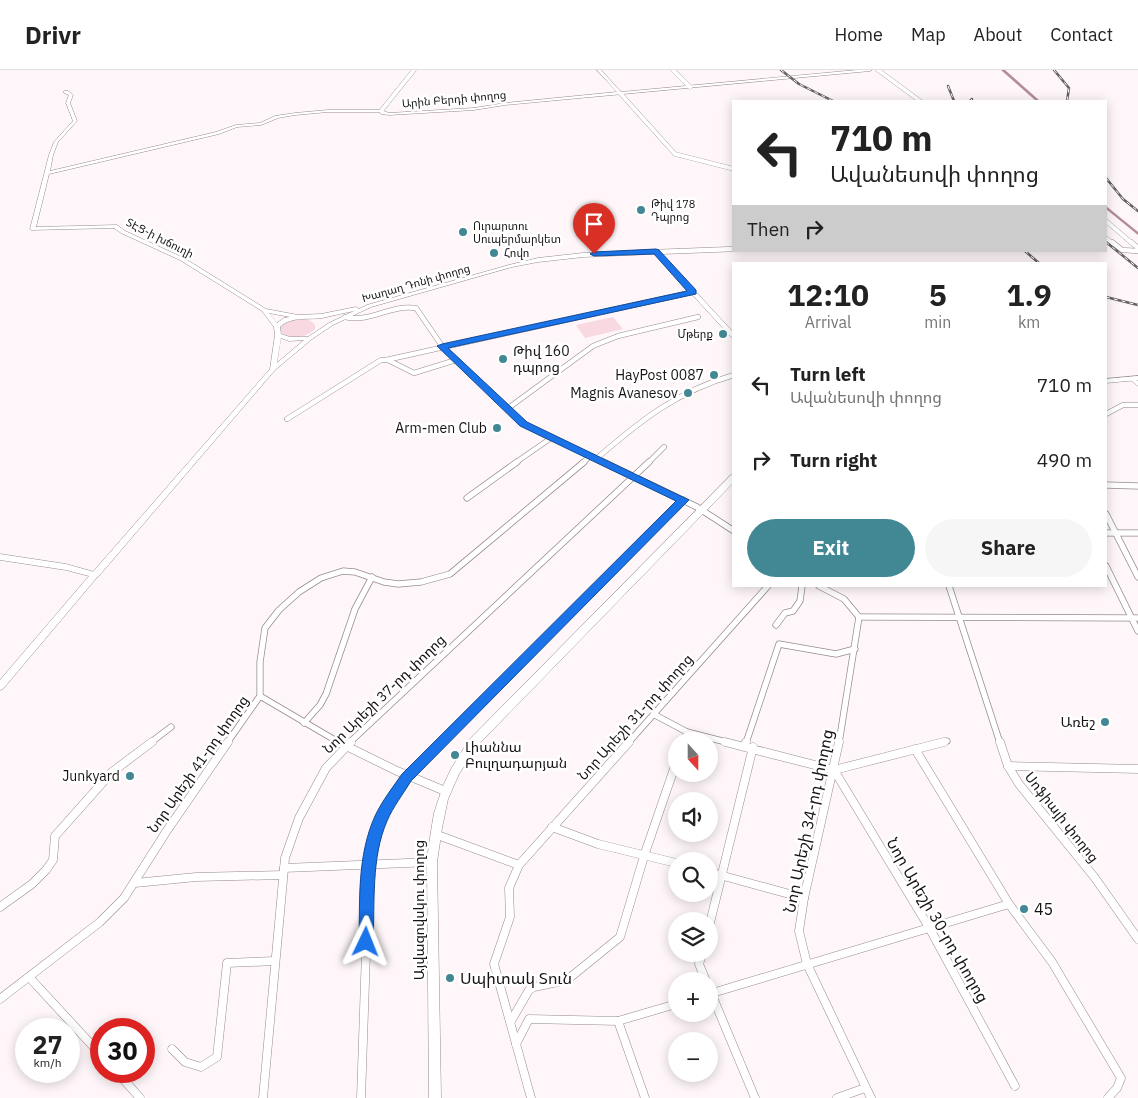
<!DOCTYPE html>
<meta charset="utf-8">
<style>
body{margin:0;font-family:"IBM Plex Sans","Noto Sans Armenian",sans-serif;background:#f6f6f6;color:#222;height:100vh;display:flex;flex-direction:column;font-size:19px;white-space:nowrap}
*{box-sizing:border-box;margin:0}
p{font-size:16px;color:#767676}
.icon{flex:none;width:28px;height:28px;fill:none;stroke:currentColor;stroke-width:2;stroke-linecap:round;stroke-linejoin:round}
.map{position:relative;flex:1;overflow:hidden}
.side{position:absolute;left:732px;top:192px;width:375px;height:325px;display:flex;flex-direction:column;background:#fff;border-radius:0px;box-shadow:0 2px 12px #0003}
.side>*{flex:none}
.top-card{position:absolute;left:732px;top:30px;width:375px;height:152px;border-radius:0px;box-shadow:0 2px 12px #0003;background:#fff;color:#222;overflow:hidden}
.needle{width:32px;rotate:159deg}
.tools{position:absolute;left:668px;top:662px;display:grid;gap:10px}
.tools a{display:grid;place-items:center;width:50px;height:50px;border-radius:50%;background:#fff;box-shadow:0 2px 12px #0003;font-size:25px}
.speed{position:absolute;left:15px;top:948px;display:flex;gap:10px;font-size:25px;font-weight:700;text-align:center}
.speed>*{display:grid;place-content:center;width:65px;height:65px;border-radius:50%;background:#fff;box-shadow:0 2px 12px #0003;line-height:1}
.speed small{font-size:12px;font-weight:400}
.speed .limit{border:8px solid #d22;background:#fff;color:#111}
.pin{position:absolute;display:grid;place-items:center;width:42px;height:42px;color:#fff;margin:-51px -21px;border-radius:50% 50% 50% 0;rotate:-45deg;box-shadow:0 0 5px #0007}
.pin .icon{rotate:45deg}
.me{position:absolute;width:55px;margin:-28px;rotate:2deg;stroke-linejoin:round;filter:drop-shadow(0 0 4px #0008)}
.turn{display:flex;align-items:center;gap:18px;height:105px;padding:0 15px;font-size:22px}
.turn .icon{width:65px;height:65px;stroke-width:2.5}
.turn b{display:block;font-size:35px;line-height:42px}
.then{display:flex;align-items:center;height:48px;padding:0 15px;background:#0003;gap:10px;font-size:19px}
.eta{display:flex;justify-content:space-evenly;align-items:center;height:85px;text-align:center}
.eta b{font-size:30px;font-weight:700;line-height:35px}
.primary-button{display:flex;gap:10px;margin-top:auto;padding:10px 15px}
.primary-button a{flex:1;height:58px;border-radius:30px;background:#428794;color:#fff;font-size:20px;font-weight:700;line-height:58px;text-align:center}
.primary-button a+a{background:#f6f6f6;color:#222}
ul{padding:0;list-style:none}
li{display:flex;align-items:center;gap:15px;height:75px;padding:0 15px}
li div{flex:1}
li b{display:block;font-size:19px}
li em{font-style:normal}
header{display:flex;align-items:center;gap:30px;box-sizing:border-box;height:70px;padding:0 25px;background:#fff;border-bottom:1px solid #e0e0e0}
header strong{font-size:24px}
nav{display:flex;gap:28px;margin-inline-start:auto;font-size:18px}
.map>svg:first-child{display:block}
.green{fill:#f9d9e1}
.lines{fill:none;stroke-linecap:round;stroke-linejoin:round}
.canal{fill:#b38c96;fill-rule:evenodd}
.minor-far3-casing{stroke:#978b8e;stroke-width:4.5}
.minor-far2-casing{stroke:#978b8e;stroke-width:5.5}
.minor-far1-casing{stroke:#978b8e;stroke-width:7}
.minor-casing{stroke:#978b8e;stroke-width:9}
.tertiary-casing{stroke:#978b8e;stroke-width:1}
.secondary-casing{stroke:#978b8e;stroke-width:1}
.primary-casing{stroke:#978b8e;stroke-width:1}
.minor-far3{stroke:#fff;stroke-width:4}
.minor-far2{stroke:#fff;stroke-width:4.5}
.minor-far1{stroke:#fff;stroke-width:5.5}
.minor{stroke:#fff;stroke-width:8}
.tertiary{fill:#fff;fill-rule:evenodd}
.secondary{fill:#fff;fill-rule:evenodd}
.primary{fill:#fff;fill-rule:evenodd}
.rail-casing{stroke:#656061;stroke-width:2.5}
.rail{stroke:#fff;stroke-width:1;stroke-dasharray:4;stroke-linecap:butt}
.route{fill:#1a73e8;stroke:#114b97}
.poi-dot{fill:#428794;stroke:#fff;stroke-width:2}
.labels{text-anchor:middle;dominant-baseline:central;stroke-width:5;stroke-linejoin:round;paint-order:stroke}
.far-street-label{font-size:11px;fill:#181415;stroke:#fff}
.far-poi-label{font-size:11px;fill:#181415;stroke:#fff;text-anchor:start}
.poi-label{font-size:14px;fill:#181415;stroke:#fff;text-anchor:end}
.street-label{font-size:14px;fill:#181415;stroke:#fff}
.near-street-label{font-size:16px;fill:#181415;stroke:#fff}
.near-poi-label{font-size:16px;fill:#181415;stroke:#fff;text-anchor:start}
</style>
<header>
<strong>Drivr</strong>
<nav><a>Home</a><a>Map</a><a>About</a><a>Contact</a></nav>
</header>
<div class="map">
<svg width="1138" height="1028" viewBox="0 0 1138 1028">
<rect width="100%" height="100%" fill="#fef6f8"/>
<g class="green">
<path d="M613 247 623 259 585 268 576 255Z"/>
<path d="M292 249C301 249 309 247 315 255V259C306 268 291 270 281 262L280 257Z"/>
</g>
<g class="lines">
<g class="canal">
<path d="M1001 0H1005L1040 31H1036Z"/>
<path d="M1106 136 1138 162V165L1106 139Z"/>
</g>
<defs>
<g id="minor-far3">
<path d="M673 0 690 17"/>
<path d="M878 0 920 31"/>
<path d="M620 23 675 84 734 99"/>
<path d="M381 41 414 0"/>
<path d="M1106 151 1133 174"/>
<path d="M1106 168 1113 174"/>
</g>
<g id="minor-far2">
<path d="M1112 172 1122 180 1138 181"/>
<path d="M1131 172 1138 178"/>
<path d="M656 182 734 179"/>
<path d="M345 247C370 253 391 234 416 238L442 276 523 354 606 393"/>
<path d="M386 290 693 222"/>
<path d="M507 339 593 276 618 266 698 247"/>
<path d="M1106 344 1123 335H1138"/>
<path d="M287 349 381 290H388L414 303 456 290"/>
<path d="M596 389C640 351 677 321 734 305"/>
<path d="M515 393 551 368"/>
<path d="M582 393 591 386"/>
<path d="M648 393 664 377"/>
</g>
<g id="minor-far1">
<path d="M603 392 697 437 734 461"/>
<path d="M1106 415 1138 416"/>
<path d="M467 428 517 392"/>
<path d="M1106 444 1138 507"/>
<path d="M1106 463H1138"/>
<path d="M1106 496 1138 561"/>
<path d="M819 516 844 529 859 547 839 673"/>
<path d="M949 516 1000 673"/>
<path d="M859 547 1138 548"/>
<path d="M776 555 785 543 793 541 800 531 802 516"/>
<path d="M260 626 340 673"/>
<path d="M655 645 687 662 730 673"/>
<path d="M304 653 320 635 326 624 355 539 372 507"/>
<path d="M684 671 687 662"/>
<path d="M150 673 171 657"/>
<path d="M227 673 260 626V592L265 558 279 540 299 522 321 508 343 501 355 502 384 512 398 514 421 512 450 504 584 392"/>
<path d="M349 673 649 392"/>
<path d="M441 673 683 430"/>
<path d="M628 673 768 516"/>
<path d="M746 673 779 574 836 584 855 579"/>
<path d="M939 673 947 671"/>
</g>
<g id="minor">
<path d="M338 672 397 701 445 721"/>
<path d="M725 672 834 700 944 672"/>
<path d="M839 672 804 828 799 861 807 894 871 1028"/>
<path d="M1000 672 1008 696 1019 714 1095 808 1138 869"/>
<path d="M745 675 746 672"/>
<path d="M915 679 1009 834 1052 892 1121 1008 1117 1018 1108 1028"/>
<path d="M1008 696 1138 699"/>
<path d="M834 700 930 859 1015 1016"/>
<path d="M552 757 598 774 676 793"/>
<path d="M435 764 519 795 509 818 510 847 494 894 531 1028"/>
<path d="M519 795 629 672"/>
<path d="M284 798 432 792"/>
<path d="M709 802 804 828"/>
<path d="M135 813 196 807 283 805"/>
<path d="M0 837 32 814 46 800 53 790 55 766 112 702 152 672"/>
<path d="M709 857 753 677"/>
<path d="M702 884 699 894 706 911"/>
<path d="M29 907 101 985"/>
<path d="M709 918 755 1028"/>
<path d="M709 924 1009 834"/>
<path d="M0 929 100 852 124 828 166 762 228 672"/>
<path d="M511 951 529 920 534 917 567 910 620 867 645 783 676 693"/>
<path d="M618 951 645 1028"/>
<path d="M516 974 529 949 618 951 676 934"/>
<path d="M172 979 185 992 201 997 217 987 227 893 275 891"/>
<path d="M116 1001 140 1028"/>
<path d="M263 1028 285 788 299 748 326 698 351 672"/>
<path d="M361 1028 369 795C378 736 402 712 442 672"/>
<path d="M837 1028 865 1018"/>
</g>
<g id="tertiary">
<path d="M597 0H601L621 22 857 0H872L870 1 505 35 474 40 389 45 381 44 380 42H328L295 45 278 48 261 55 237 57 219 64 49 104 36 157 117 155 125 161 184 188 266 239 298 245 321 244 356 237 359 239 367 235 509 195 538 188 583 183 656 180 658 181 734 263V269L732 268 655 184 583 187 538 192 512 197 371 237 333 255 312 269 275 300 98 507H92L91 505 92 503 270 299 275 265 274 257 262 241 180 190 121 163 114 158 31 160 30 159 49 85 54 72 73 51 66 33 69 25 64 23V21H68L73 25 70 33 77 51 58 72 53 85 50 101 216 62 236 55 260 53 275 46 295 43 328 40H381L389 43 474 38 505 33 617 22ZM354 241 329 253 308 267H290L281 264 280 257C292 246 307 250 322 248 332 246 343 243 354 241ZM269 243 290 247 284 248 277 253ZM281 268 289 271 304 270 277 293Z"/>
<path d="M1132 307 1138 311V316L1129 309Z"/>
</g>
<g id="secondary">
<path d="M1138 306V310L1106 313V309Z"/>
<path d="M731 405H734V412L477 676 459 704 448 729 442 758 437 792 441 1028H429L427 792 429 774 434 743 443 716 451 699 469 670Z"/>
</g>
<path id="primary" d="M0 484 66 494 98 503 99 505 3 619 0 620V610L89 506 66 500 0 490Z"/>
</defs>
<use href="#minor-far3" class="minor-far3-casing"/>
<use href="#minor-far2" class="minor-far2-casing"/>
<use href="#minor-far1" class="minor-far1-casing"/>
<use href="#minor" class="minor-casing"/>
<use href="#tertiary" class="tertiary-casing"/>
<use href="#secondary" class="secondary-casing"/>
<use href="#primary" class="primary-casing"/>
<use href="#minor-far3" class="minor-far3"/>
<use href="#minor-far2" class="minor-far2"/>
<use href="#minor-far1" class="minor-far1"/>
<use href="#minor" class="minor"/>
<use href="#tertiary" class="tertiary"/>
<use href="#secondary" class="secondary"/>
<use href="#primary" class="primary"/>
<defs>
<g id="rail">
<path d="M781 0 799 14 833 31"/>
<path d="M1054 0 1069 18 1067 31"/>
<path d="M948 16 954 31"/>
<path d="M970 31 972 29"/>
<path d="M1106 108 1123 129 1138 141"/>
<path d="M1106 172 1138 198"/>
<path d="M1025 181 1040 194"/>
<path d="M1106 227 1138 235"/>
</g>
</defs>
<use href="#rail" class="rail-casing"/>
<use href="#rail" class="rail"/>
</g>
<path class="route" d="M656 179 659 180 696 220V224L448 278 527 352 689 430 411 711C403 724 393 737 387 751 371 788 375 832 373 872L371 877 366 879 361 877 359 872C360 830 357 786 375 746 382 731 393 717 402 704L676 431 520 356 437 276 442 274 687 221 654 184 594 186 590 184 594 182Z"/>
<g class="poi-dot">
<circle cx="641" cy="140" r="5"/>
<circle cx="463" cy="162" r="5"/>
<circle cx="494" cy="183" r="5"/>
<circle cx="723" cy="264" r="5"/>
<circle cx="503" cy="289" r="5"/>
<circle cx="714" cy="305" r="5"/>
<circle cx="688" cy="323" r="5"/>
<circle cx="497" cy="358" r="5"/>
<circle cx="1105" cy="652" r="5"/>
<circle cx="455" cy="685" r="5"/>
<circle cx="130" cy="706" r="5"/>
<circle cx="1024" cy="839" r="5"/>
<circle cx="450" cy="908" r="5"/>
</g>
<g class="labels">
<g class="far-street-label">
<text transform="translate(454 29) rotate(-5)">Արին Բերդի փողոց</text>
<text transform="translate(160 168) rotate(27)">ՏԷՑ-ի խճուղի</text>
<text transform="translate(416 213) rotate(-16)">Խաղաղ Դոնի փողոց</text>
</g>
<g class="far-poi-label">
<text x="651" y="134">Թիվ 178<tspan x="651" dy="13">Դպրոց</tspan></text>
<text x="473" y="156">Ուրարտու<tspan x="473" dy="13">Սուպերմարկետ</tspan></text>
<text x="504" y="183">Հովո</text>
<text x="713" y="264" text-anchor="end">Մթերք</text>
</g>
<g class="poi-label">
<text x="513" y="281" text-anchor="start">Թիվ 160<tspan x="513" dy="16">դպրոց</tspan></text>
<text x="704" y="305">HayPost 0087</text>
<text x="678" y="323">Magnis Avanesov</text>
<text x="487" y="358">Arm-men Club</text>
<text x="1095" y="652">Առեշ</text>
<text x="465" y="677" text-anchor="start">Լիաննա<tspan x="465" dy="16">Բուլղադարյան</tspan></text>
<text x="120" y="706">Junkyard</text>
</g>
<g class="street-label">
<text transform="translate(384 624) rotate(-44)">Նոր Արեշի 37-րդ փողոց</text>
<text transform="translate(635 647) rotate(-48)">Նոր Արեշի 31-րդ փողոց</text>
<text transform="translate(198 694) rotate(-55)">Նոր Արեշի 41-րդ փողոց</text>
<text transform="translate(1062 747) rotate(52)">Սոֆիայի փողոց</text>
<text transform="translate(419 840) rotate(-90)">Այվազովսկու փողոց</text>
</g>
<g class="near-street-label">
<text transform="translate(808 751) rotate(-78)">Նոր Արեշի 34-րդ փողոց</text>
<text transform="translate(938 850) rotate(60)">Նոր Արեշի 30-րդ փողոց</text>
</g>
<g class="near-poi-label">
<text x="1034" y="839">45</text>
<text x="460" y="908">Սպիտակ Տուն</text>
</g>
</g>
</svg>
<div class="tools">
<a><svg class="needle" viewBox="-14 -14 28 28"><path d="M0-13l5 13h-10z" fill="#e53935"/><path d="M0 13l5-13h-10z" fill="#767676"/></svg></a>
<a><svg class="icon" aria-label="sound" viewBox="0 0 24 24"><path d="M4 9h4l5-4v14l-5-4H4zM17 9q2 3 0 6"/></svg></a>
<a><svg class="icon" aria-label="search" viewBox="0 0 24 24"><circle cx="10" cy="10" r="6"/><path d="M15 15l6 6"/></svg></a>
<a><svg class="icon" aria-label="layers" viewBox="0 0 24 24"><path d="M12 4l9 5-9 5-9-5zM3 14l9 5 9-5"/></svg></a>
<a>+</a>
<a>−</a>
</div>
<div class="speed"><div>27<small>km/h</small></div><div class="limit">30</div></div>
<div class="pin" style="left:594px;top:184px;background:#d93025"><svg class="icon" aria-label="arrive" viewBox="0 0 24 24"><path d="M6 21V4h12l-3 4 3 4H6"/></svg></div>
<svg class="me" style="left:366px;top:872px" viewBox="-20 -20 40 40"><path d="M0-17L14 15 0 8-14 15z" fill="#1a73e8" stroke="#fff" stroke-width="4"/></svg>
<div class="top-card">
<div class="turn"><svg class="icon" aria-label="left" viewBox="0 0 24 24"><path d="M17 20v-9H6M10 6l-5 5 5 5"/></svg><div><b>710 m</b>Ավանեսովի փողոց</div></div>
<div class="then">Then<svg class="icon" aria-label="right" viewBox="0 0 24 24"><path d="M7 20v-9h11M14 6l5 5-5 5"/></svg></div>
</div>
<section class="side">
<div class="eta">
<div><b>12:10</b><p>Arrival</p></div>
<div><b>5</b><p>min</p></div>
<div><b>1.9</b><p>km</p></div>
</div>
<ul>
<li><svg class="icon" aria-label="left" viewBox="0 0 24 24"><path d="M17 20v-9H6M10 6l-5 5 5 5"/></svg><div><b>Turn left</b><p>Ավանեսովի փողոց</p></div><em>710 m</em></li>
<li><svg class="icon" aria-label="right" viewBox="0 0 24 24"><path d="M7 20v-9h11M14 6l5 5-5 5"/></svg><div><b>Turn right</b></div><em>490 m</em></li>
</ul>
<div class="primary-button"><a>Exit</a><a>Share</a></div>
</section>
</div>
